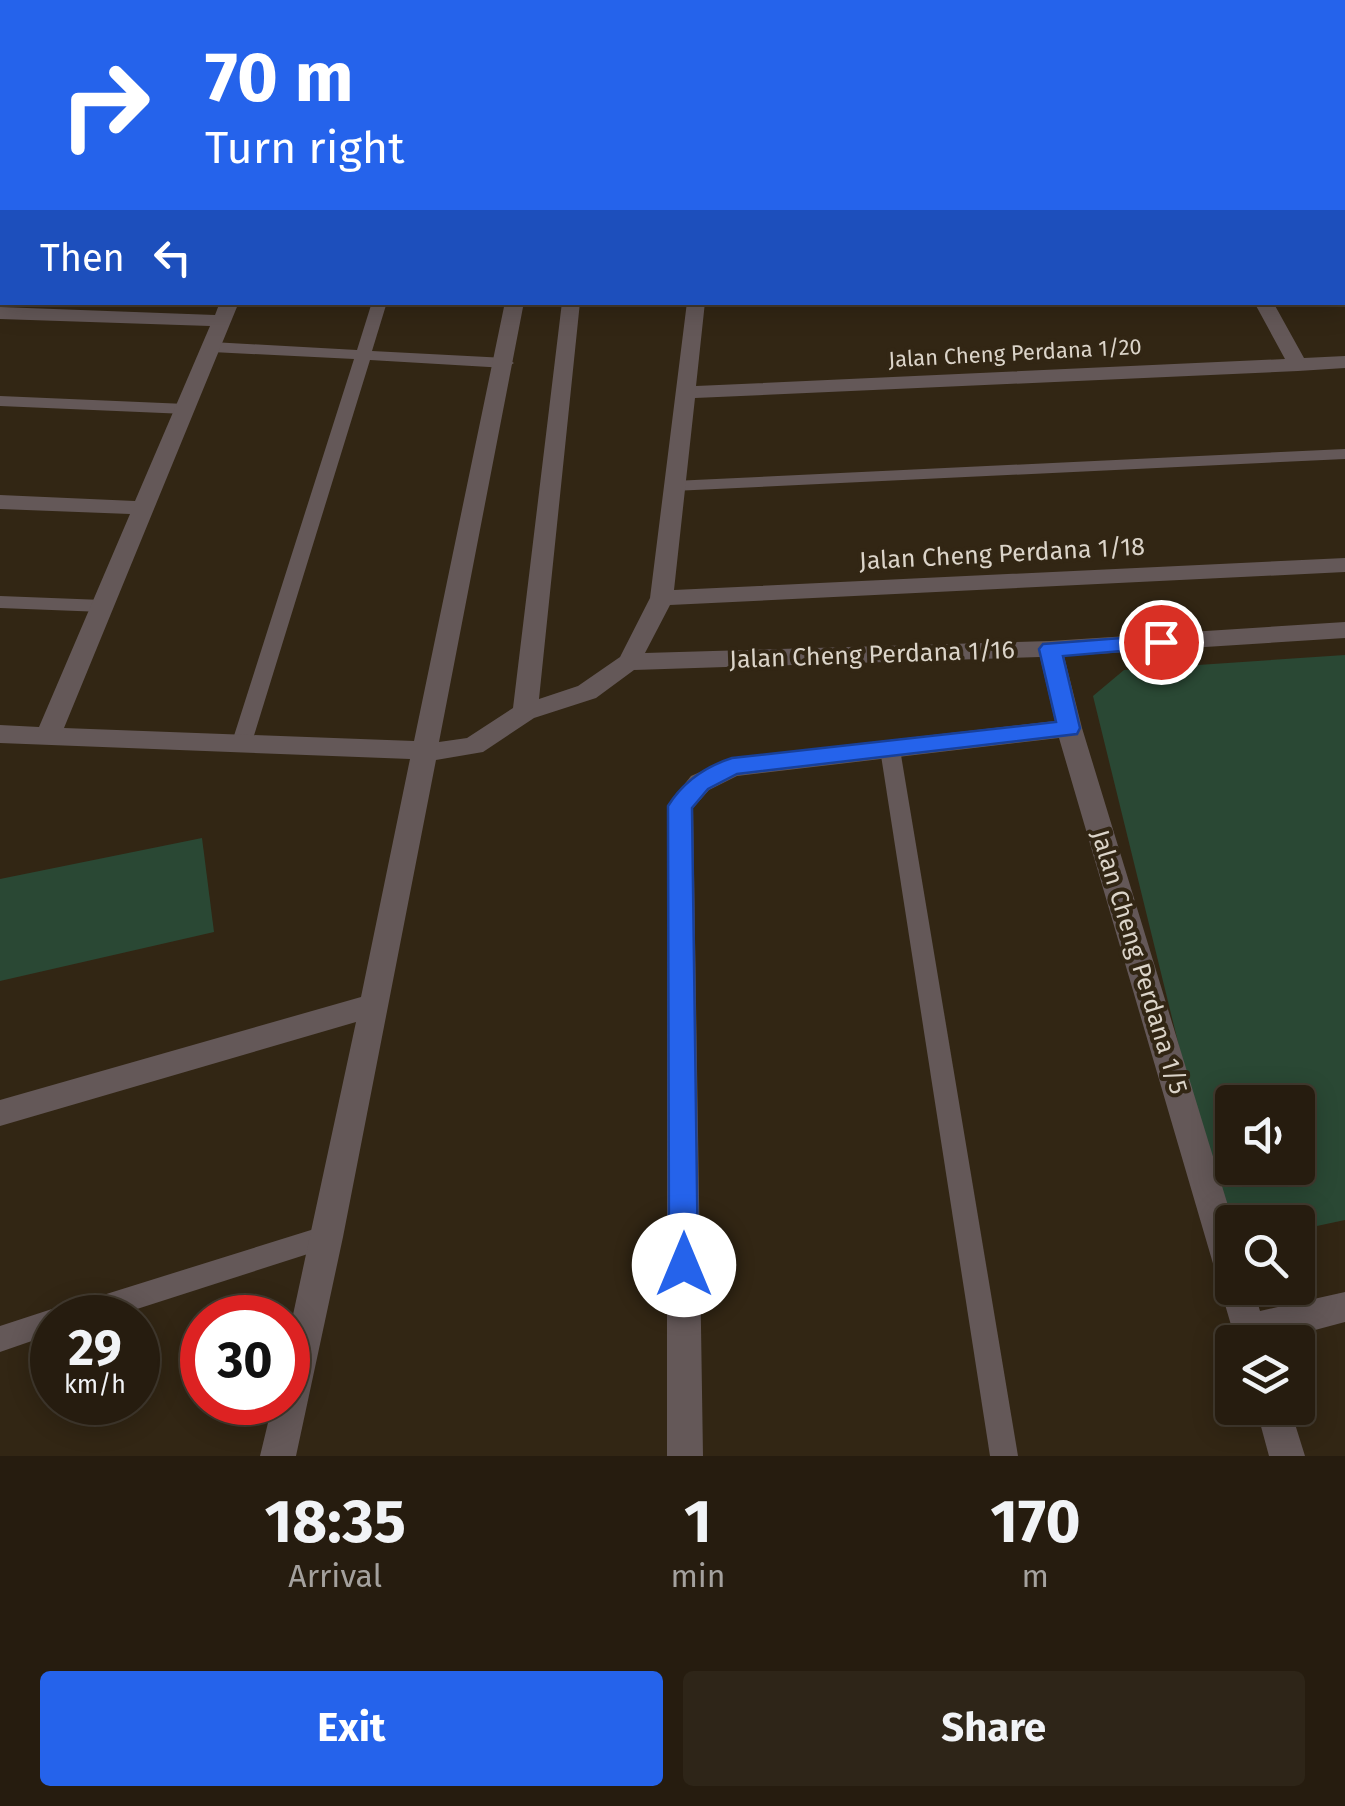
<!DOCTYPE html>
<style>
body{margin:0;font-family:"Fira Sans",sans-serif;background:#2e2518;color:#f1f3f6;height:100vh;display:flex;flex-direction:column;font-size:38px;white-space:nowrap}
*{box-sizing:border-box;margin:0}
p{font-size:32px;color:#a4a19e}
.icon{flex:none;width:55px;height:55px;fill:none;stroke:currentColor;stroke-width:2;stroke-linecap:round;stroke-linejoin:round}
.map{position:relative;height:1456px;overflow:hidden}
.side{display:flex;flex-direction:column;background:#261c0f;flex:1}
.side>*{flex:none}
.banner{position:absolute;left:0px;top:0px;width:1345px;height:305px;box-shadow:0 5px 25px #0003,0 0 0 2px #423a2f;background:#2563eb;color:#fff;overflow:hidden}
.fabs{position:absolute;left:1215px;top:1085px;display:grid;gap:20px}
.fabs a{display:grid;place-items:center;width:100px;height:100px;border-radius:10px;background:#261c0f;box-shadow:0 5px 25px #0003,0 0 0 2px #423a2f;font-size:50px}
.speed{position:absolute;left:30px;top:1295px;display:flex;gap:20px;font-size:50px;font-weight:700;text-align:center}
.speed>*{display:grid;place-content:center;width:130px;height:130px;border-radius:50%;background:#261c0f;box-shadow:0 5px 25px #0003,0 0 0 2px #423a2f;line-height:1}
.speed small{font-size:25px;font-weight:400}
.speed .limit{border:15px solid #d22;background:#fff;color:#111}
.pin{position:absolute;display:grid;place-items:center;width:85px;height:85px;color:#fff;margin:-42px;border:5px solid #fff;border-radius:50%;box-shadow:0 2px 10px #0007}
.me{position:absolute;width:110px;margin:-55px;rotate:0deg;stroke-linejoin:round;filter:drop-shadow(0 0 8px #0008)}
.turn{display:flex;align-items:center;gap:35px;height:210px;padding:0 40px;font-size:45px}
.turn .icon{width:130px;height:130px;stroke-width:2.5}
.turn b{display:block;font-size:70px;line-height:85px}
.then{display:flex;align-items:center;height:95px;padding:0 40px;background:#0003;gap:20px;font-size:38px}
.eta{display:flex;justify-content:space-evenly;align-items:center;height:170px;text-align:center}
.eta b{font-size:60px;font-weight:700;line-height:70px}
.cta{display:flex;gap:20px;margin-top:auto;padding:20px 40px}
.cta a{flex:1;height:115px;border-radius:10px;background:#2563eb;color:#fff;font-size:40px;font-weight:700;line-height:115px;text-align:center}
.cta a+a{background:#2e2518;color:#f1f3f6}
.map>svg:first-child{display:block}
.green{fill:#2a4834;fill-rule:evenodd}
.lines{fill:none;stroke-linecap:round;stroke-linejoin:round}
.lane{fill:#645858;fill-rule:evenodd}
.street{fill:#645858;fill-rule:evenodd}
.route{fill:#2563eb;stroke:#184099;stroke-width:2.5}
.labels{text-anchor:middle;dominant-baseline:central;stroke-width:8;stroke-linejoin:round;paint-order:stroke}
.far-street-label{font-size:22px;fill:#dbd4c9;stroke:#322614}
.street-label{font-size:25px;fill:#dbd4c9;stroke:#322614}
</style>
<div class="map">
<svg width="1345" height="1456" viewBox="0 0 1345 1456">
<rect width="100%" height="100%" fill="#322614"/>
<g class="green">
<path d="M1345 655V1220L1298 1230V1222H1245L1217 1201 1093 696 1124 670ZM1232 1102H1298V1168H1232Z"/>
<path d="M202 838 214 932 0 981V879Z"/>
</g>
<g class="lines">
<g class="lane">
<rect x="1342" y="216" width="3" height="8"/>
<path d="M372 302H387L372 351 506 358 514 363 506 368 370 360 252 742 242 749 235 747 232 742 354 359 212 352 204 347 212 342 357 350Z"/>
<path d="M0 396 186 404 194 409 186 414 0 406Z"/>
<path d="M1345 449V459L673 491 664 486 673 481Z"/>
<path d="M0 596 103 600 112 606 103 612 0 608Z"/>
<path d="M890 742 900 749 1018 1456H990L880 749Z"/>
<path d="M327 1225 336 1229 340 1237 336 1245 109 1318H52V1334L0 1352V1326L52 1309 57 1312 68 1306Z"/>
</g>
<g class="street">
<path d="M0 58 2 59V68H0Z"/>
<path d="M0 115 2 116V126L0 125Z"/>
<rect x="1342" y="126" width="3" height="10"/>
<path d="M220 302H239L64 728 414 741 505 302H524L439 742 467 738 513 708 562 302H580L539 699 578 686 620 657 650 598 687 302H705L696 386 1285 359 1254 302H1273L1304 358 1345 356V368L1298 371 695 398 674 590 1345 558V572L670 605 645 653 1050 641 1345 622V638L1064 656 1082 728 1233 1222 1232 1288H1253L1260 1311 1345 1292V1322L1270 1342H1236L1059 738 737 776 709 790 693 808 703 1456H667V806L691 776 732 758 1055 721 1040 657 634 670 596 698 534 718 483 752 436 760 343 1237 296 1456H260L273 1402H288V1338L356 1022 0 1126V1100L361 997 410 759 0 743V725L39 727 130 514 0 509V495L135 501 210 326 0 319V307L215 315Z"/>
<path d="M1256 1408H1290L1305 1456H1269Z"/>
</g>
</g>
<path class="route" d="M1161 635 1172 642 1168 647 1063 656 1080 728 1077 734 737 774 708 789 692 808 698 1265 694 1274 684 1278 673 1274 669 1265 668 806C683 782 704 767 732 758L1056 722 1039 649 1043 644Z"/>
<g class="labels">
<g class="far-street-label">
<text transform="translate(1015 353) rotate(-3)">Jalan Cheng Perdana 1/20</text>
</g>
<g class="street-label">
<text transform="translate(1002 554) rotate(-3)">Jalan Cheng Perdana 1/18</text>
<text transform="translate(872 655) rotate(-2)">Jalan Cheng Perdana 1/16</text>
<text transform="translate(1139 962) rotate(73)">Jalan Cheng Perdana 1/5</text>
</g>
</g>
</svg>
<div class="fabs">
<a><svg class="icon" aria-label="sound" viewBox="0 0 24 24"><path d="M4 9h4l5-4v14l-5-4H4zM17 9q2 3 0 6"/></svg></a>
<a><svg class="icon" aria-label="search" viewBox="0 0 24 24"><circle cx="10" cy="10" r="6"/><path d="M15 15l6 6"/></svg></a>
<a><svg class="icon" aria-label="layers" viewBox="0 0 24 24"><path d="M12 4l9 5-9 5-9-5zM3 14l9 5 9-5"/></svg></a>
</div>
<div class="speed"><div>29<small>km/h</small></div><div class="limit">30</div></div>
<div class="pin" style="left:1161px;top:642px;background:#d93025"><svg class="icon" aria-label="arrive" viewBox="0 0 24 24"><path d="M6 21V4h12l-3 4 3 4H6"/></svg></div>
<svg class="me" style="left:684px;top:1265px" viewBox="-20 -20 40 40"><circle r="19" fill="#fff"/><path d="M0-13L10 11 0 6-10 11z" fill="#2563eb"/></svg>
<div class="banner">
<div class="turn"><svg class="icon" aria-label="right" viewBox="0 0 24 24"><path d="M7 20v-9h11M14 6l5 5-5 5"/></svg><div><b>70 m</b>Turn right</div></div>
<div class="then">Then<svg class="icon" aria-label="left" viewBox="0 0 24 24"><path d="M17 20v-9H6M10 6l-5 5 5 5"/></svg></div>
</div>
</div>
<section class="side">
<div class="eta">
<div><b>18:35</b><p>Arrival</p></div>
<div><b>1</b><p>min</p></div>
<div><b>170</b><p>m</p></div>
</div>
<div class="cta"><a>Exit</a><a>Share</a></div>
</section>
